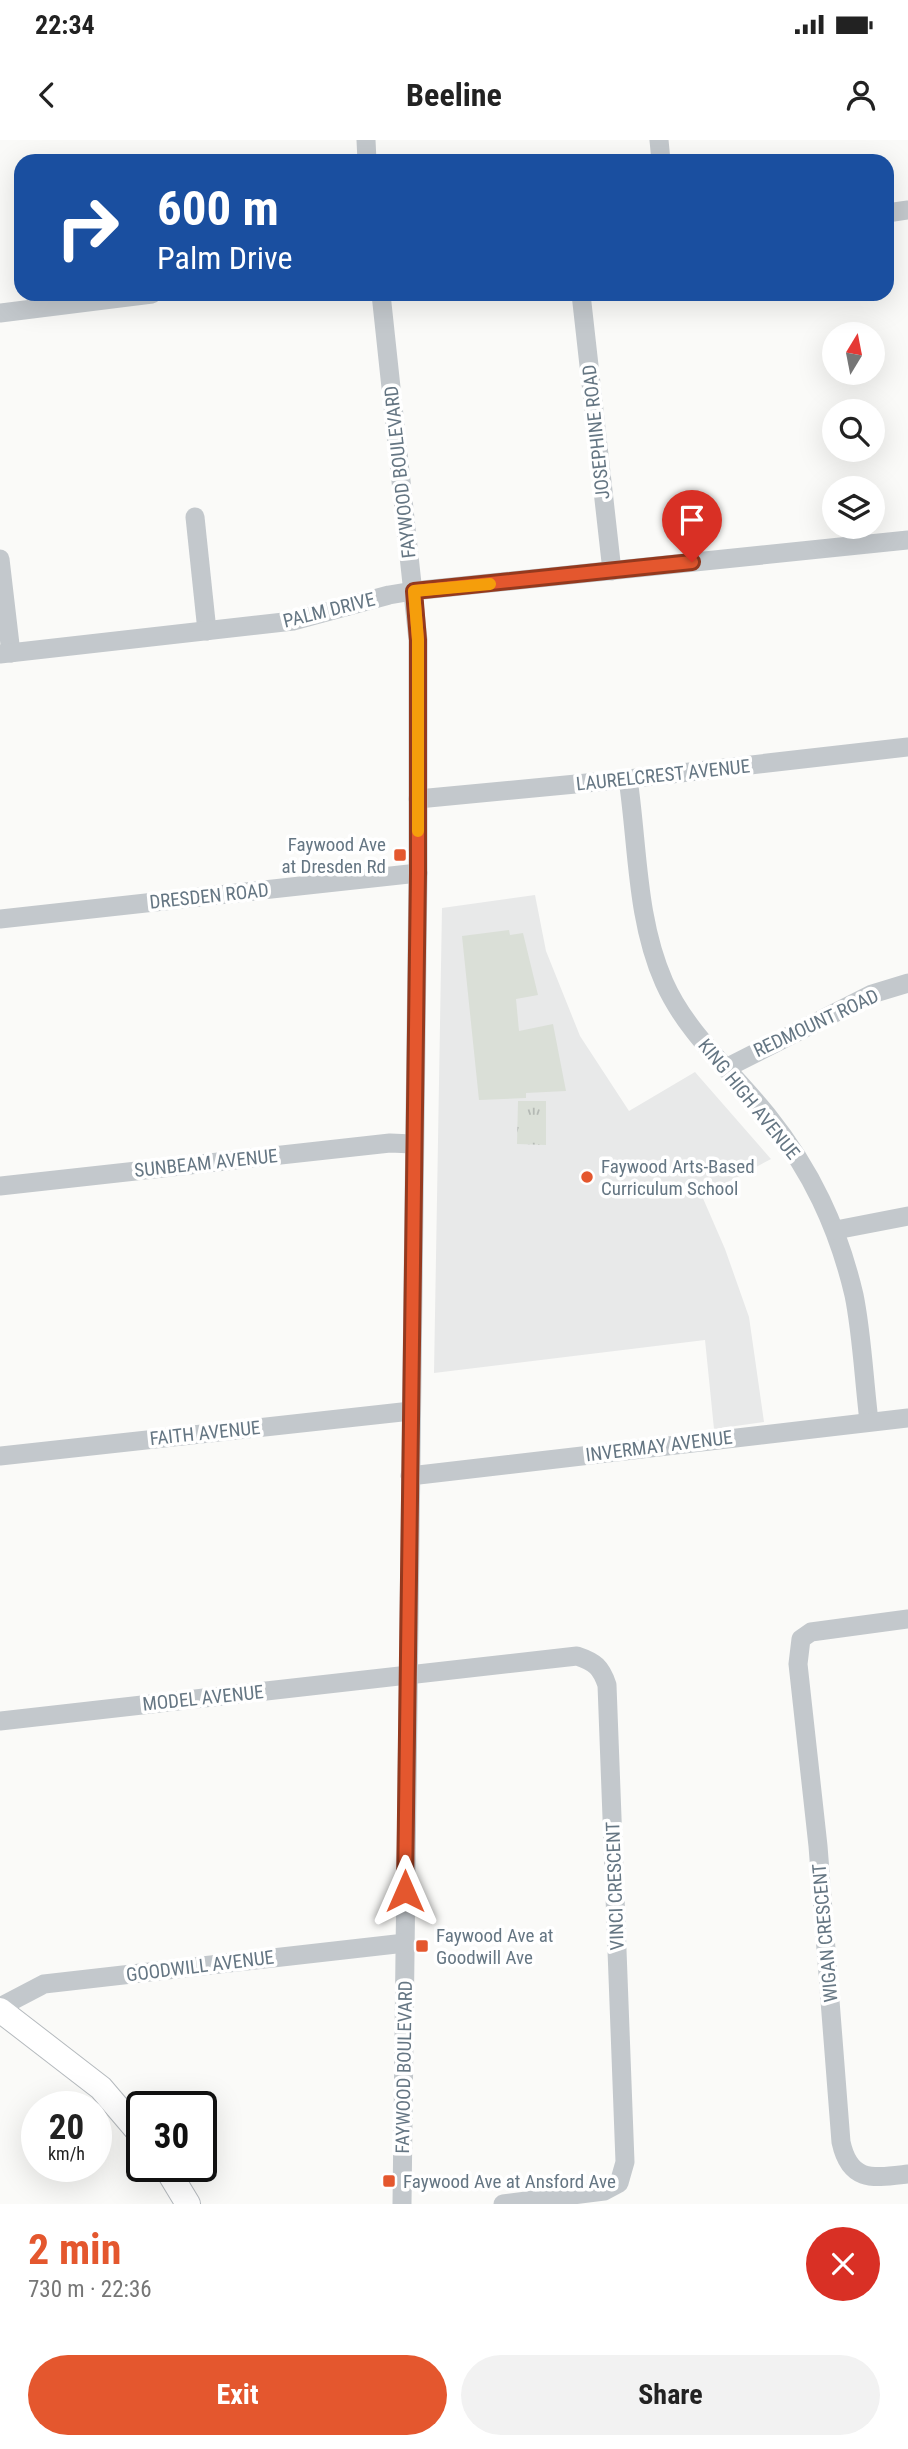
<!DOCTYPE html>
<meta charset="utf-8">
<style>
body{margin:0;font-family:"Roboto Condensed",sans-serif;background:#f2f2f2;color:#222;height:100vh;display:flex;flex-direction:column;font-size:26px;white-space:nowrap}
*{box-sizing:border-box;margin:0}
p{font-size:23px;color:#767676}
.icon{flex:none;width:38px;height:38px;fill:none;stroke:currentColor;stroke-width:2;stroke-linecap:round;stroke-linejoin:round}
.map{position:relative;height:2064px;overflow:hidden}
.side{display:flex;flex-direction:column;background:#fff;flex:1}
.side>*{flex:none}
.guide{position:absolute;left:14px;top:14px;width:880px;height:147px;border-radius:21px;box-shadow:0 7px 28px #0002;background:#1a4fa0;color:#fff;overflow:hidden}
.needle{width:46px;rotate:10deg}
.fabs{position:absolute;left:822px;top:182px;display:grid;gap:14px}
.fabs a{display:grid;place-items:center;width:63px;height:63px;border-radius:50%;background:#fff;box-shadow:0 7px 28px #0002;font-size:35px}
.speed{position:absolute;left:21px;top:1951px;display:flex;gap:14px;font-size:35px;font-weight:700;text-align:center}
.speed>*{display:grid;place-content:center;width:91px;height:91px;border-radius:50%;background:#fff;box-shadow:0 7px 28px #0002;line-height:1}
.speed small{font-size:18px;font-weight:400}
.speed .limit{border:4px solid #111;border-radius:10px;background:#fff;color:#111}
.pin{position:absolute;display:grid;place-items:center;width:60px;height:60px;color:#fff;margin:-72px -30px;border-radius:50% 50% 50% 0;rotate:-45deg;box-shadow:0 0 7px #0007}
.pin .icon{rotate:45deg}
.me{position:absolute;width:77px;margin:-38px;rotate:0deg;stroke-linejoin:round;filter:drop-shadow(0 0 5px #0008)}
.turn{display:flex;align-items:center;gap:24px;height:147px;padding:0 28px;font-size:32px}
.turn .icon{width:91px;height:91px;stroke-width:2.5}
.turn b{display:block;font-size:49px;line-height:60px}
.round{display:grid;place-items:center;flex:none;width:74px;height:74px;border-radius:37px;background:#f2f2f2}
.head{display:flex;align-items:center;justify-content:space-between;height:119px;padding:0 28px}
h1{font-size:42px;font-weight:700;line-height:52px;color:#e4572e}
.primary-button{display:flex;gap:14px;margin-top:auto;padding:14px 28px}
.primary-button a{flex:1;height:80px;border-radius:42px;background:#e4572e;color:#fff;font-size:28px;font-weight:700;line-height:80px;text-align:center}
.primary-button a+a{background:#f2f2f2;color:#222}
.status{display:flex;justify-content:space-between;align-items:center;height:49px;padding:0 35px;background:#fff;direction:ltr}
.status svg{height:19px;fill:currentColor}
header{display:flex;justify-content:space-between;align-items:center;height:91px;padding:0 28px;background:#fff;font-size:32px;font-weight:700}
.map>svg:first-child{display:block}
.built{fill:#e8e9e9}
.grass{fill:url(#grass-tufts)}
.pitch{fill:#dadfd7}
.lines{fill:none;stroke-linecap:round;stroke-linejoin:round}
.major-casing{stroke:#b5babe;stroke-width:26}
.minor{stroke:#c3c8cc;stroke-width:19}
.major{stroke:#fff;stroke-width:24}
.route-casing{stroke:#94391e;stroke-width:18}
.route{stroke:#e4572e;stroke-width:12}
.slow{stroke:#f59e0b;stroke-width:12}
.poi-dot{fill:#e4572e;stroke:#fff;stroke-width:2.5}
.labels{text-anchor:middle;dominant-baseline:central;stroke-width:7;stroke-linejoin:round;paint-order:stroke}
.street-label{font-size:19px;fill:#657683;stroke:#fff}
.poi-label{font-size:19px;fill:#657683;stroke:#fff;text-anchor:start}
</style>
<div class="status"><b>22:34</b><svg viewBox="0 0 49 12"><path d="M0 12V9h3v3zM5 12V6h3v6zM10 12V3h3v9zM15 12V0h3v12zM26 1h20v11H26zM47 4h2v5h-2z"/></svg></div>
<header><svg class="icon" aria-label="back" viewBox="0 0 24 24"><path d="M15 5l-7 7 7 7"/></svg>Beeline<svg class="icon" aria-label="person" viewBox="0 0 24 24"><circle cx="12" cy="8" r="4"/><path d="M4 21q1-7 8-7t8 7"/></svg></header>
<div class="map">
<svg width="908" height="2064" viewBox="0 0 908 2064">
<defs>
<pattern id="grass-tufts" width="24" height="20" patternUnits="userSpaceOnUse" patternTransform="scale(1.75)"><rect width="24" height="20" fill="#dadfd7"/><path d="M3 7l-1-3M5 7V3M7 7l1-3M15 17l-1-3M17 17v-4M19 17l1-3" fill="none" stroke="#b4b9b4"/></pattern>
</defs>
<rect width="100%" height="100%" fill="#fafaf8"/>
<path class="built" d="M535 755 546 811 580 896 629 971 695 932 771 1019 702 1056 725 1109 749 1177 764 1282 714 1289 705 1200 434 1233 442 768Z"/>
<path class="grass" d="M518 961H546V1005L517 1004Z"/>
<path class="pitch" d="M509 790 510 795 523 793 538 855 516 859 519 891 553 884 566 951 526 953V958L479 960 462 796Z"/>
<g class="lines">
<defs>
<g id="major">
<path d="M0 1870 101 1948 142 1996"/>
<path d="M165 2026 188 2064"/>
</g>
</defs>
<use href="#major" class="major-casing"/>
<g class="minor">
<path d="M366 0 367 21"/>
<path d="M659 0 661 21"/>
<path d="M887 73 908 70"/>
<path d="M381 154 418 500V733L402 2064"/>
<path d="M581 154 612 431"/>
<path d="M0 173 152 154"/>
<path d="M195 377 207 491"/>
<path d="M0 419 11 513"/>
<path d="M0 514 293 481 389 455 413 451 908 400"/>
<path d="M628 639C638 706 636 779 664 842 687 894 732 931 767 975 811 1030 838 1087 854 1155 862 1194 864 1241 869 1281"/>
<path d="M418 659 628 639 908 607"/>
<path d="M0 779 418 733"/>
<path d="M726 928 872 854 908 843"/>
<path d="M0 1046 390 1003 413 1004"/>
<path d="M836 1090 908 1076"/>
<path d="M0 1316 411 1271"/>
<path d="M410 1336 908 1278"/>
<path d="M908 1479 811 1492 801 1499 798 1524 818 1706 841 2002C850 2043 873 2038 908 2034"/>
<path d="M0 1581 577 1516C595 1522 601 1527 607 1545L625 2022 619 2043 604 2051 503 2064"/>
<path d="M0 1867 44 1844 405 1803"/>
</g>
<use href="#major" class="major"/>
</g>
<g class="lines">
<defs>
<path id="route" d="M405 1751 418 733V500L414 451 692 422"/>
</defs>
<use href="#route" class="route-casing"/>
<use href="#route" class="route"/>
<path class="slow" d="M418 691V500L414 451 490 444"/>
</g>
<g class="poi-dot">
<rect x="393" y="708" width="14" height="14" rx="3.5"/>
<circle cx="587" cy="1037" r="7"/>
<rect x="415" y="1799" width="14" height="14" rx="3.5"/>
<rect x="382" y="2034" width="14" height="14" rx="3.5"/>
</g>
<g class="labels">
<g class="street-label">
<text transform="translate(596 292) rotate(-96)">JOSEPHINE ROAD</text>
<text transform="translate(400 332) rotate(-96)">FAYWOOD BOULEVARD</text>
<text transform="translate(329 470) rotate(-14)">PALM DRIVE</text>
<text transform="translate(663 635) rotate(-6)">LAURELCREST AVENUE</text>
<text transform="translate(209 756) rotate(-6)">DRESDEN ROAD</text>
<text transform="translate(816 883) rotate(-25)">REDMOUNT ROAD</text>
<text transform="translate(749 959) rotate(51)">KING HIGH AVENUE</text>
<text transform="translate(206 1023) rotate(-6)">SUNBEAM AVENUE</text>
<text transform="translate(205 1293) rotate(-6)">FAITH AVENUE</text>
<text transform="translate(659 1306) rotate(-7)">INVERMAY AVENUE</text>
<text transform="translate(203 1558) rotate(-6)">MODEL AVENUE</text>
<text transform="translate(615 1746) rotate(-92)">VINCI CRESCENT</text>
<text transform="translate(825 1793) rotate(-95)">WIGAN CRESCENT</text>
<text transform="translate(200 1826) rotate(-7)">GOODWILL AVENUE</text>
<text transform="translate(404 1927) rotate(-89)">FAYWOOD BOULEVARD</text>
</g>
<g class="poi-label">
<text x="386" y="704" text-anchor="end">Faywood Ave<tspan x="386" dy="22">at Dresden Rd</tspan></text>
<text x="601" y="1026">Faywood Arts-Based<tspan x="601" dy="22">Curriculum School</tspan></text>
<text x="436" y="1795">Faywood Ave at<tspan x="436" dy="22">Goodwill Ave</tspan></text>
<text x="403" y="2041">Faywood Ave at Ansford Ave</text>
</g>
</g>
</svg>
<div class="fabs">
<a><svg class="needle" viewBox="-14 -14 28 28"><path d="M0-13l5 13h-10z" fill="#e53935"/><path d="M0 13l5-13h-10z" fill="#767676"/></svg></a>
<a><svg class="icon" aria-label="search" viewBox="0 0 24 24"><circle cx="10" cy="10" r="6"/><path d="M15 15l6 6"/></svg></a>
<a><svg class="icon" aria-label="layers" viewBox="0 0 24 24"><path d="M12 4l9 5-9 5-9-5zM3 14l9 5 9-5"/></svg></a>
</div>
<div class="speed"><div>20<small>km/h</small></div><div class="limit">30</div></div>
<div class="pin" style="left:692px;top:422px;background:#d93025"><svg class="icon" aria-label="arrive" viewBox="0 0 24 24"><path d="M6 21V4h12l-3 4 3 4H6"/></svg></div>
<svg class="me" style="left:405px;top:1751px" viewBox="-20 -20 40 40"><path d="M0-17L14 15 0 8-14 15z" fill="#e4572e" stroke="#fff" stroke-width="4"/></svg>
<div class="guide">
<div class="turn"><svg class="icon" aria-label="right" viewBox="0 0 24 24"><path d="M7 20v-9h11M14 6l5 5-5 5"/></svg><div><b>600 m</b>Palm Drive</div></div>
</div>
</div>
<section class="side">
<div class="head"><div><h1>2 min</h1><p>730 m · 22:36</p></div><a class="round" style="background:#d93025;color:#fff"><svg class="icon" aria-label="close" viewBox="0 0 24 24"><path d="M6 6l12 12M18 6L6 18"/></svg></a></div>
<div class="primary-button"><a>Exit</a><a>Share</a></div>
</section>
